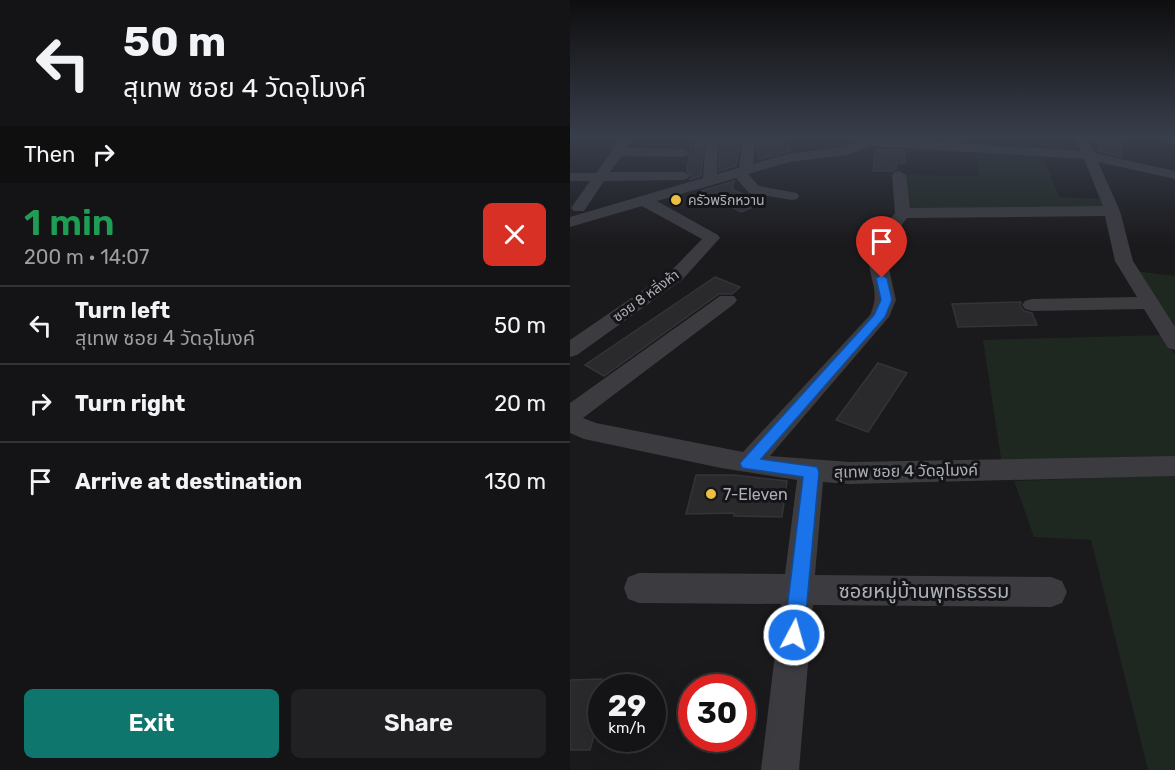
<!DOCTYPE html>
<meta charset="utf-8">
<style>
body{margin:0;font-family:Rubik,"Noto Sans Thai",sans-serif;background:#212022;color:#f1f3f6;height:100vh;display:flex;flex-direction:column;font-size:22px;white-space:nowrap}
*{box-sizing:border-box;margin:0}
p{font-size:20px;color:#9d9ea0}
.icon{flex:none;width:33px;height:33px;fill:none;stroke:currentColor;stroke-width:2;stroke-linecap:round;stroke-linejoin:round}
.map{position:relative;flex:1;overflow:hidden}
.panel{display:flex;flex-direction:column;background:#141315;width:570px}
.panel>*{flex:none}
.banner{background:#141315;color:#f1f3f6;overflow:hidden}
.speed{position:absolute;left:18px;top:674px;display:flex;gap:12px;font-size:30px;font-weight:700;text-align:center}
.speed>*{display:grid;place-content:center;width:78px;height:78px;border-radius:50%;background:#141315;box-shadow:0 6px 24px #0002,0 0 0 2px #333234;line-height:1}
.speed small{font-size:15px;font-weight:400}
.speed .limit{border:9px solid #d22;background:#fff;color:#111}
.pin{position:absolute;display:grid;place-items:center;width:51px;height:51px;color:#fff;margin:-62px -26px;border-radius:50% 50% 50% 0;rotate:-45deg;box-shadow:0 0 6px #0007}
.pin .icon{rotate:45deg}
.me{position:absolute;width:66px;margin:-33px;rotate:6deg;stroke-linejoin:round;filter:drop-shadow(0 0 4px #0008)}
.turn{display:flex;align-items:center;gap:21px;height:126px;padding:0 24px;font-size:27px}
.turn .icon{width:78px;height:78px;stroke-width:2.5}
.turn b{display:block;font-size:42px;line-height:51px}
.then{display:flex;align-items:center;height:57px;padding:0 24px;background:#0003;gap:12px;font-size:22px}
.round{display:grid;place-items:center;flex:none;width:63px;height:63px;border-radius:9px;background:#212022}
.summary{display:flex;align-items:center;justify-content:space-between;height:102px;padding:0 24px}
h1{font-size:36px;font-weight:600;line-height:45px;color:#1e9e55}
.action{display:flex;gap:12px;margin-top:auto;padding:12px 24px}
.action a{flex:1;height:69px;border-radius:9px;background:#0f766e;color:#fff;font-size:24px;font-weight:600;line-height:69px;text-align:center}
.action a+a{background:#212022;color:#f1f3f6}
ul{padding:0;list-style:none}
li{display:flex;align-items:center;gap:18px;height:78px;padding:0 24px;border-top:2px solid #333234}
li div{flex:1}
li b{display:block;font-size:22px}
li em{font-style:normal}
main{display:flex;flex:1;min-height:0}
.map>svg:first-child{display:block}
.green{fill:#1f2721}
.building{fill:#2a2a2d;stroke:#343438;stroke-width:1.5}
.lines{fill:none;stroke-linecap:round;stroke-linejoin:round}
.minor{fill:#3b3b40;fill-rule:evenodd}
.route{fill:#1a73e8;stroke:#114b97;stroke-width:1.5}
.poi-dot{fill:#ebbf42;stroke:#151417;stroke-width:2}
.labels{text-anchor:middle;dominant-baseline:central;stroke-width:6;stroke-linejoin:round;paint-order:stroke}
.far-poi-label{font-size:14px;fill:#acb0bb;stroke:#151417;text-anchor:start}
.far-street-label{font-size:14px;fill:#acb0bb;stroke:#151417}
.street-label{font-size:16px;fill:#acb0bb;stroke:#151417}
.poi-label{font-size:16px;fill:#acb0bb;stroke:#151417;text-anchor:start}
.near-street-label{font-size:20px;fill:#acb0bb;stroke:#151417}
</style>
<main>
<section class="panel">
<div class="banner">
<div class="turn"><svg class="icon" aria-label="left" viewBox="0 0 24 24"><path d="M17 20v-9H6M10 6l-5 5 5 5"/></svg><div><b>50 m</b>สุเทพ ซอย 4 วัดอุโมงค์</div></div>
<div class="then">Then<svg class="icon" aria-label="right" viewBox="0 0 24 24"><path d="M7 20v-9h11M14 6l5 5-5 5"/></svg></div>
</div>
<div class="summary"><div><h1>1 min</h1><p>200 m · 14:07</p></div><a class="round" style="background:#d93025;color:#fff"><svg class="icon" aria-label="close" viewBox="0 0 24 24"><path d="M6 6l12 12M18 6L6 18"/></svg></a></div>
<ul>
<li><svg class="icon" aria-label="left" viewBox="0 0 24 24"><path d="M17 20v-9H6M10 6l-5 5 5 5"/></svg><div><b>Turn left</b><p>สุเทพ ซอย 4 วัดอุโมงค์</p></div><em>50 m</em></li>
<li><svg class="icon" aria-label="right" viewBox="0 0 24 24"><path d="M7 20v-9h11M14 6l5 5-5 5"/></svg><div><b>Turn right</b></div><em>20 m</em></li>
<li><svg class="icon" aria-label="arrive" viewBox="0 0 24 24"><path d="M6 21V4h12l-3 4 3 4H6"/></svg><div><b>Arrive at destination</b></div><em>130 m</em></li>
</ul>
<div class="action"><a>Exit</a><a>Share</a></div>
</section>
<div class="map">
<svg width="605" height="770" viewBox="0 0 605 770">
<rect width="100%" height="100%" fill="#1a191c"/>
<g class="green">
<path d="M405 149 473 156 489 197 530 199 536 209 337 210 334 175 409 176Z"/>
<path d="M566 271 605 276V333Z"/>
<path d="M593 335 605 355V458L432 465 413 340Z"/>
<path d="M605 475V770H578L521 540 464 537 444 481Z"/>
</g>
<g class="building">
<path d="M190 137H214L221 151 190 159 186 149 187 141H192Z"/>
<path d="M529 137 551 138V157L528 151Z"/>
<path d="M170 142 166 166 149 171 150 143Z"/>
<path d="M120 146 133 150 131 176 119 180 123 177 117 171 119 157 122 154Z"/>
<path d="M306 149 335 150V163H326V169L322 171H303Z"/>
<path d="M164 181 162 189 191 204 171 212 131 191Z"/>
<path d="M145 277 170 287 162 294H149L34 376 15 365Z"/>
<path d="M451 302 450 306 454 311 462 313 467 325 388 327 382 304Z"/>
<path d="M308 363 337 373 298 432 266 420Z"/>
<path d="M126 475H164L217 481 212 517 164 516V513L116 514Z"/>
<path d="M32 679V707L20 750H0V680Z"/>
</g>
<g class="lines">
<g class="minor">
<path d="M51 137H63L56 148 114 149 120 153 114 157 51 156 40 172H114L121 176 114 180 34 181 14 211H4L1 208 20 181H0V173H26Z"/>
<path d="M128 137H140L138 140 146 141 148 144 147 174 169 168 173 137H185L183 164 218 154 275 147 292 140V137L511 151 505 137H517L524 153 605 171V179L528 162 550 211 563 261 605 327V350L598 348 574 309 462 311 455 309 452 305 455 301 462 299 567 297 545 261 535 216 337 218 323 237 316 256 326 300 319 317 200 456 280 462 605 456V476L280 484 253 482 245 575 481 577 492 581 497 592 492 603 481 607 243 605 229 770H191L211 604 69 603 58 599 54 588 58 577 69 573 215 574 227 480 151 468 14 439 0 433V403L150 296H164L167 300 164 304 13 418 26 423 173 452 300 315C311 290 299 282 299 258 298 242 316 225 325 213L322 175 324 172 329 171 336 175 340 208 533 206 514 159 300 146 277 155 219 162 178 174 189 186 227 193 229 196 227 199 222 200 179 193 166 178 87 201 148 235 150 238 113 279 7 355 0 357V340L101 271 132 239 72 206 0 227V217L133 178 135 148 125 147 123 144Z"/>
<path d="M588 137H605V144L590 140Z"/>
</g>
</g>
<linearGradient id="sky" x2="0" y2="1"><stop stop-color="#0e0e0f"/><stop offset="0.56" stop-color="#383e4b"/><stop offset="1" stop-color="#383e4b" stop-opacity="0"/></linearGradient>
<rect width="605" height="245" fill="url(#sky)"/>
<path class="route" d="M312 275 317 278 322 300 315 317 191 459 241 466 247 467 249 472 234 635 231 642 224 645 217 642 214 635 233 477 178 469 172 468 170 463 304 315 311 300 306 278Z"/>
<g class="poi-dot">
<circle cx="106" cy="200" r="6"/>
<circle cx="141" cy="494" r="6"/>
</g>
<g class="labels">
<g class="far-poi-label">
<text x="118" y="200">ครัวพริกหวาน</text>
</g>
<g class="far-street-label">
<text transform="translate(76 296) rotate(-36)">ซอย 8 หลิ่งห้า</text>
</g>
<g class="street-label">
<text transform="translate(336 471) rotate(-1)">สุเทพ ซอย 4 วัดอุโมงค์</text>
</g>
<g class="poi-label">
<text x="153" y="494">7-Eleven</text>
</g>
<g class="near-street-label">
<text x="354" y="591">ซอยหมู่บ้านพุทธธรรม</text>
</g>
</g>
</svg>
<div class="speed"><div>29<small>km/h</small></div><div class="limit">30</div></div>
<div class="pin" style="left:312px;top:278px;background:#d93025"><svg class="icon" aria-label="arrive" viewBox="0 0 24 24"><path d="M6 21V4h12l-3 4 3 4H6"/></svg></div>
<svg class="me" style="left:224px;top:635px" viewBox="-20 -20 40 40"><circle r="17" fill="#1a73e8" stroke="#fff" stroke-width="3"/><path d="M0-11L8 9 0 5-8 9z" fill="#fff"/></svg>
</div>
</main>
